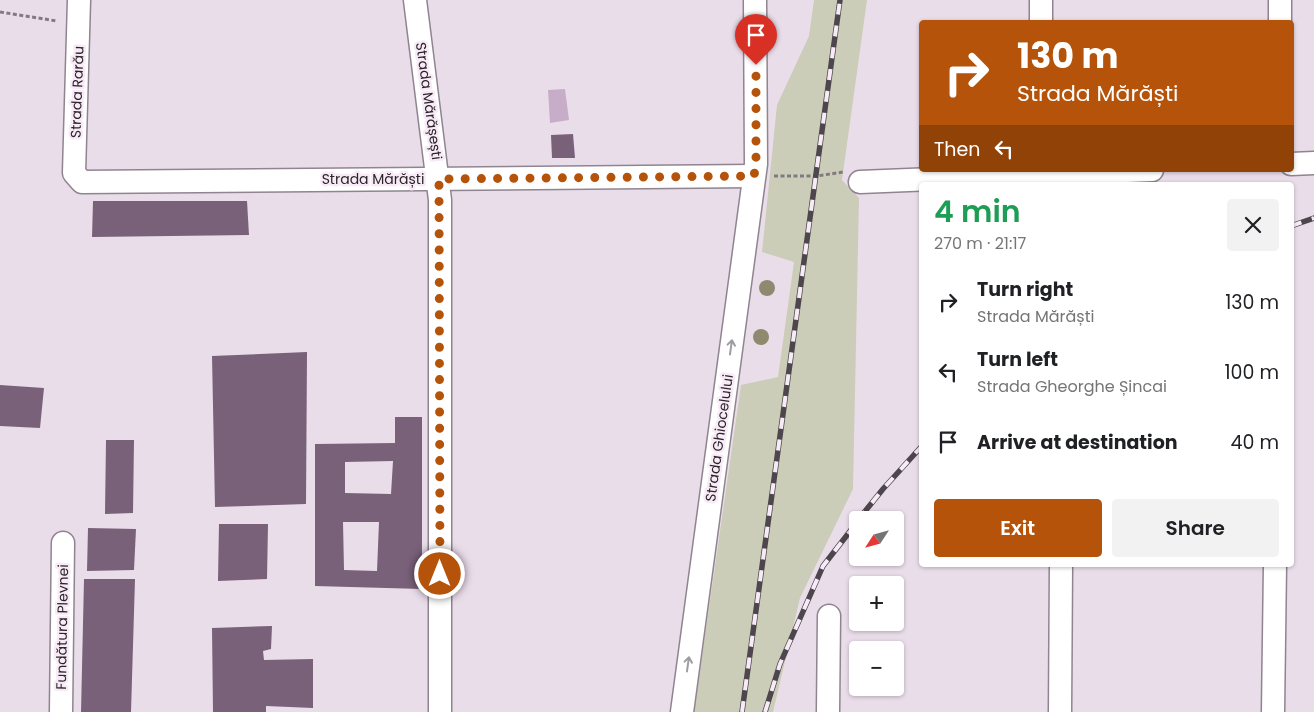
<!DOCTYPE html>
<meta charset="utf-8">
<style>
body{margin:0;font-family:Poppins,sans-serif;background:#f2f2f2;color:#202124;height:100vh;display:flex;flex-direction:column;font-size:19px;white-space:nowrap}
*{box-sizing:border-box;margin:0}
p{font-size:16px;color:#757577}
.icon{flex:none;width:28px;height:28px;fill:none;stroke:currentColor;stroke-width:2;stroke-linecap:round;stroke-linejoin:round}
.map{position:relative;flex:1;overflow:hidden}
.sheet{position:absolute;left:919px;top:182px;width:375px;height:385px;display:flex;flex-direction:column;background:#fff;border-radius:5px;box-shadow:0 1px 4px #0004}
.sheet>*{flex:none}
.banner{position:absolute;left:919px;top:20px;width:375px;height:152px;border-radius:5px;box-shadow:0 1px 4px #0004;background:#b45309;color:#fff;overflow:hidden}
.needle{width:32px;rotate:234deg}
.buttons{position:absolute;left:849px;top:511px;display:grid;gap:10px}
.buttons a{display:grid;place-items:center;width:55px;height:55px;border-radius:5px;background:#fff;box-shadow:0 1px 4px #0004;font-size:25px}
.pin{position:absolute;display:grid;place-items:center;width:42px;height:42px;color:#fff;margin:-51px -21px;border-radius:50% 50% 50% 0;rotate:-45deg;box-shadow:0 0 5px #0007}
.pin .icon{rotate:45deg}
.me{position:absolute;width:55px;margin:-28px;rotate:0deg;stroke-linejoin:round;filter:drop-shadow(0 0 4px #0008)}
.turn{display:flex;align-items:center;gap:18px;height:105px;padding:0 15px;font-size:22px}
.turn .icon{width:65px;height:65px;stroke-width:2.5}
.turn b{display:block;font-size:35px;line-height:42px}
.then{display:flex;align-items:center;height:48px;padding:0 15px;background:#0003;gap:10px;font-size:19px}
.round{display:grid;place-items:center;flex:none;width:52px;height:52px;border-radius:5px;background:#f2f2f2}
.head{display:flex;align-items:center;justify-content:space-between;height:85px;padding:0 15px}
h1{font-size:30px;font-weight:600;line-height:38px;color:#1e9e55}
.button{display:flex;gap:10px;margin-top:auto;padding:10px 15px}
.button a{flex:1;height:58px;border-radius:5px;background:#b45309;color:#fff;font-size:20px;font-weight:600;line-height:58px;text-align:center}
.button a+a{background:#f2f2f2;color:#202124}
ul{padding:0;list-style:none}
li{display:flex;align-items:center;gap:15px;height:70px;padding:0 15px}
li div{flex:1}
li b{display:block;font-size:19px}
li em{font-style:normal}
.map>svg:first-child{display:block}
.green{fill:#cbcdb8}
.water{fill:#c8adc8}
.building{fill:#796179;fill-rule:evenodd}
.lines{fill:none;stroke-linecap:round;stroke-linejoin:round}
.minor-casing{stroke:#908490;stroke-width:25}
.path{stroke:#827981;stroke-width:3;stroke-dasharray:4 2.5;stroke-linecap:butt}
.minor{stroke:#fff;stroke-width:22}
.rail-casing{stroke:#4d464c;stroke-width:5.5}
.rail{stroke:#f8ebf7;stroke-width:4;stroke-dasharray:11;stroke-linecap:butt}
.tree{fill:#8f8a6f}
.oneway{stroke:#9f9d9f}
.route{stroke:#b45309;stroke-width:9;stroke-dasharray:0 16.2}
.labels{text-anchor:middle;dominant-baseline:central;stroke-width:5;stroke-linejoin:round;paint-order:stroke}
.street-label{font-size:14px;fill:#2a2529;stroke:#f8ebf7}
</style>
<div class="map">
<svg width="1314" height="712" viewBox="0 0 1314 712">
<rect width="100%" height="100%" fill="#eaddea"/>
<path class="green" d="M814 0H867L842 180 859 198 853 489 800 598 773 712H694L741 385 778 377 794 262 762 252 777 105 809 36Z"/>
<path class="water" d="M565 89 569 120 550 123 548 90Z"/>
<g class="building">
<path d="M573 134 575 158H552L551 135Z"/>
<path d="M93 201H247L249 235 92 237Z"/>
<path d="M307 352 306 504 215 507 212 356Z"/>
<path d="M0 385 44 388 40 428 0 426Z"/>
<path d="M395 417H422V589L315 586V444L395 443ZM393 461 391 494 345 493V462ZM343 522H379L377 571 344 570Z"/>
<path d="M106 440H134L133 513 105 514Z"/>
<path d="M219 524H268L267 579 218 581Z"/>
<path d="M88 528 136 529 134 570 87 571Z"/>
<path d="M84 579H135L131 712H81Z"/>
<path d="M272 626 271 649 263 651 264 660 313 659V708L266 706V712H213L212 628Z"/>
</g>
<g class="lines">
<defs>
<g id="minor">
<path d="M79 0 74 173 82 182 754 176"/>
<path d="M415 0 440 200V712"/>
<path d="M1041 0V22"/>
<path d="M1280 22V0"/>
<path d="M1291 164 1314 163"/>
<path d="M860 182 1152 170"/>
<path d="M61 712 63 543"/>
<path d="M682 712 756 164 755 0"/>
<path d="M828 712 829 616"/>
<path d="M1060 712 1061 565"/>
<path d="M1273 712 1275 565"/>
</g>
</defs>
<use href="#minor" class="minor-casing"/>
<g class="path">
<path d="M0 12 57 21"/>
<path d="M774 176H817L843 172"/>
</g>
<use href="#minor" class="minor"/>
<defs>
<g id="rail">
<path d="M1291 226 1314 218"/>
<path d="M858 520 883 489 921 447"/>
<path d="M742 712 840 0"/>
<path d="M765 712 780 664 823 566 858 521"/>
</g>
</defs>
<use href="#rail" class="rail-casing"/>
<use href="#rail" class="rail"/>
</g>
<g class="tree">
<circle cx="767" cy="288" r="8"/>
<circle cx="761" cy="337" r="8"/>
</g>
<defs><path id="oneway-shaft" d="M-6 0H5M1.5-3L5.5 0L1.5 3" fill="none" stroke-width="1.6" stroke-linecap="round" stroke-linejoin="round" transform="scale(1.25)"/></defs>
<g class="oneway">
<use href="#oneway-shaft" transform="translate(731 347) rotate(-82)"/>
<use href="#oneway-shaft" transform="translate(688 664) rotate(-82)"/>
</g>
<g class="lines">
<path class="route" d="M440 574 439 179 754 176 756 164V65"/>
</g>
<g class="labels">
<g class="street-label">
<text transform="translate(77 92) rotate(-88)">Strada Rarău</text>
<text transform="translate(429 101) rotate(82)">Strada Mărășești</text>
<text x="373" y="179">Strada Mărăști</text>
<text transform="translate(719 438) rotate(-82)">Strada Ghiocelului</text>
<text transform="translate(62 627) rotate(-89)">Fundătura Plevnei</text>
</g>
</g>
</svg>
<div class="buttons">
<a><svg class="needle" viewBox="-14 -14 28 28"><path d="M0-13l5 13h-10z" fill="#e53935"/><path d="M0 13l5-13h-10z" fill="#757577"/></svg></a>
<a>+</a>
<a>−</a>
</div>
<div class="pin" style="left:756px;top:65px;background:#d93025"><svg class="icon" aria-label="arrive" viewBox="0 0 24 24"><path d="M6 21V4h12l-3 4 3 4H6"/></svg></div>
<svg class="me" style="left:440px;top:574px" viewBox="-20 -20 40 40"><circle r="17" fill="#b45309" stroke="#fff" stroke-width="3"/><path d="M0-11L8 9 0 5-8 9z" fill="#fff"/></svg>
<div class="banner">
<div class="turn"><svg class="icon" aria-label="right" viewBox="0 0 24 24"><path d="M7 20v-9h11M14 6l5 5-5 5"/></svg><div><b>130 m</b>Strada Mărăști</div></div>
<div class="then">Then<svg class="icon" aria-label="left" viewBox="0 0 24 24"><path d="M17 20v-9H6M10 6l-5 5 5 5"/></svg></div>
</div>
<section class="sheet">
<div class="head"><div><h1>4 min</h1><p>270 m · 21:17</p></div><a class="round"><svg class="icon" aria-label="close" viewBox="0 0 24 24"><path d="M6 6l12 12M18 6L6 18"/></svg></a></div>
<ul>
<li><svg class="icon" aria-label="right" viewBox="0 0 24 24"><path d="M7 20v-9h11M14 6l5 5-5 5"/></svg><div><b>Turn right</b><p>Strada Mărăști</p></div><em>130 m</em></li>
<li><svg class="icon" aria-label="left" viewBox="0 0 24 24"><path d="M17 20v-9H6M10 6l-5 5 5 5"/></svg><div><b>Turn left</b><p>Strada Gheorghe Șincai</p></div><em>100 m</em></li>
<li><svg class="icon" aria-label="arrive" viewBox="0 0 24 24"><path d="M6 21V4h12l-3 4 3 4H6"/></svg><div><b>Arrive at destination</b></div><em>40 m</em></li>
</ul>
<div class="button"><a>Exit</a><a>Share</a></div>
</section>
</div>
